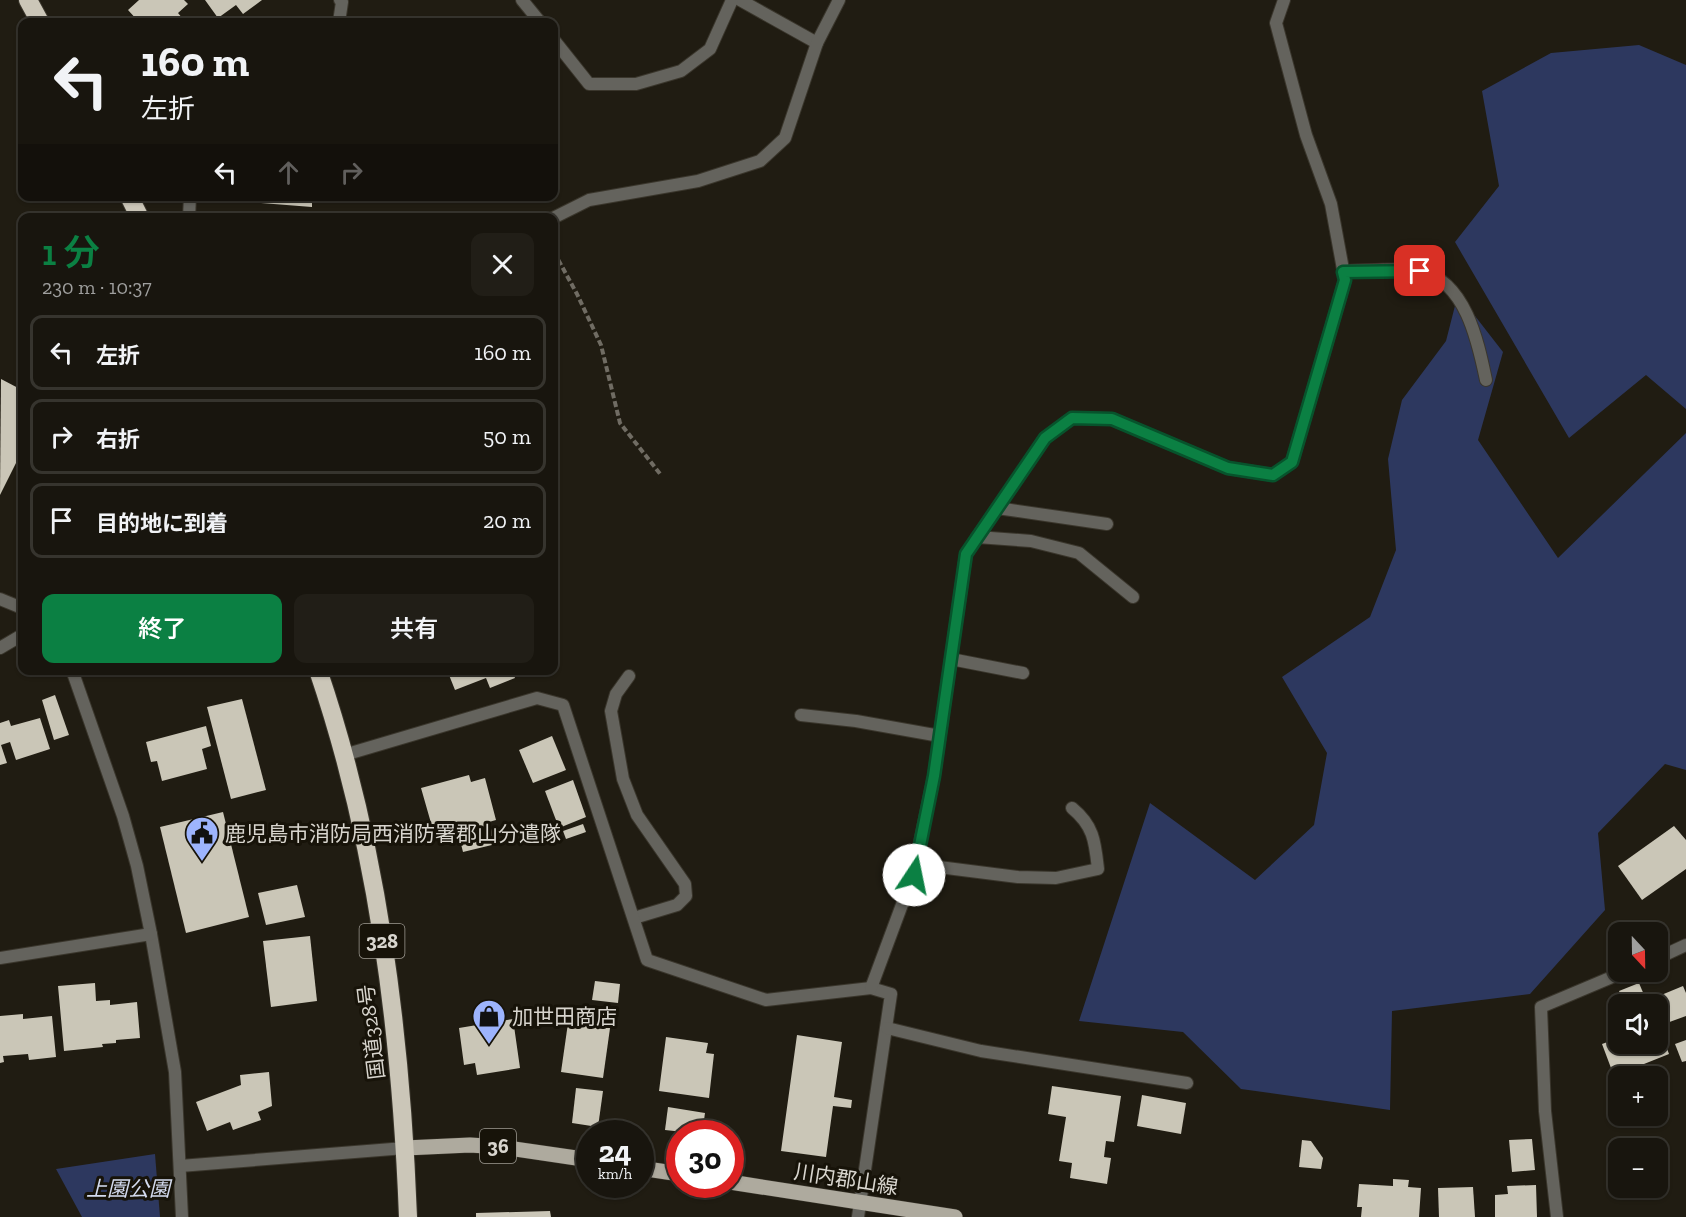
<!DOCTYPE html>
<html lang="ja">
<meta charset="utf-8">
<style>
body{margin:0;font-family:"Zilla Slab","Noto Sans JP",serif;background:#211e17;color:#f1f3f6;height:100vh;display:flex;flex-direction:column;font-size:22px;white-space:nowrap}
*{box-sizing:border-box;margin:0}
p{font-size:20px;color:#9f9f9e}
.icon{flex:none;width:33px;height:33px;fill:none;stroke:currentColor;stroke-width:2;stroke-linecap:round;stroke-linejoin:round}
.map{position:relative;flex:1;overflow:hidden}
.side{position:absolute;left:18px;top:213px;width:540px;height:462px;display:flex;flex-direction:column;background:#18150e;border-radius:12px;box-shadow:0 2px 4px #0004,0 0 0 2px #36342e}
.side>*{flex:none}
.banner{position:absolute;left:18px;top:18px;width:540px;height:183px;border-radius:12px;box-shadow:0 2px 4px #0004,0 0 0 2px #36342e;background:#18150e;color:#f1f3f6;overflow:hidden}
.needle{width:39px;rotate:158deg}
.controls{position:absolute;left:1608px;top:922px;display:grid;gap:12px}
.controls a{display:grid;place-items:center;width:60px;height:60px;border-radius:12px;background:#18150e;box-shadow:0 2px 4px #0004,0 0 0 2px #36342e;font-size:30px}
.speed{position:absolute;left:576px;top:1120px;display:flex;gap:12px;font-size:30px;font-weight:700;text-align:center}
.speed>*{display:grid;place-content:center;width:78px;height:78px;border-radius:50%;background:#18150e;box-shadow:0 2px 4px #0004,0 0 0 2px #36342e;line-height:1}
.speed small{font-size:15px;font-weight:400}
.speed .limit{border:9px solid #d22;background:#fff;color:#111}
.pin{position:absolute;display:grid;place-items:center;width:51px;height:51px;color:#fff;margin:-26px;border-radius:12px;box-shadow:0 3px 9px #0006}
.me{position:absolute;width:66px;margin:-33px;rotate:11deg;stroke-linejoin:round;filter:drop-shadow(0 0 4px #0008)}
.turn{display:flex;align-items:center;gap:21px;height:126px;padding:0 24px;font-size:27px}
.turn .icon{width:78px;height:78px;stroke-width:2.5}
.turn b{display:block;font-size:42px;line-height:51px}
.lanes{display:flex;align-items:center;height:57px;padding:0 24px;background:#0003;justify-content:center;gap:30px;direction:ltr}
.lanes .off{opacity:.35}
.round{display:grid;place-items:center;flex:none;width:63px;height:63px;border-radius:12px;background:#211e17}
.summary{display:flex;align-items:center;justify-content:space-between;height:102px;padding:0 24px}
h1{font-size:36px;font-weight:600;line-height:45px;color:#0b8043}
.action{display:flex;gap:12px;margin-top:auto;padding:12px 24px}
.action a{flex:1;height:69px;border-radius:12px;background:#0b8043;color:#fff;font-size:24px;font-weight:600;line-height:69px;text-align:center}
.action a+a{background:#211e17;color:#f1f3f6}
ul{padding:0;list-style:none}
li{display:flex;align-items:center;gap:18px;height:75px;margin:0 12px 9px;padding:0 12px;border:3px solid #36342e;border-radius:12px}
li div{flex:1}
li b{display:block;font-size:22px}
li em{font-style:normal}
.map>svg:first-child{display:block}
.green{fill:#2d385f}
.building{fill:#cac6b7}
.lines{fill:none;stroke-linecap:round;stroke-linejoin:round}
.street-casing{stroke:#3a362c;stroke-width:14}
.primary-casing{stroke:#3a362c;stroke-width:16}
.highway-casing{stroke:#3a362c;stroke-width:20}
.path{stroke:#706c63;stroke-width:4;stroke-dasharray:6 3;stroke-linecap:butt}
.street{stroke:#64635d;stroke-width:12}
.primary{stroke:#aeaa9e;stroke-width:15}
.highway{stroke:#cbc6b8;stroke-width:18}
.route-casing{stroke:#07532c;stroke-width:15}
.route{stroke:#0b8043;stroke-width:10}
.labels{text-anchor:middle;dominant-baseline:central;stroke-width:6;stroke-linejoin:round;paint-order:stroke}
.shield{fill:#171309;stroke:#9e9b93;stroke-width:1.5}
.shield-label{font-size:20px;font-weight:bold;fill:#d8d5ce}
.poi-label{font-size:21px;fill:#d8d5ce;stroke:#171309;text-anchor:start}
.street-label{font-size:21px;fill:#d8d5ce;stroke:#171309}
.park-label{font-size:21px;font-style:italic;fill:#d3daee;stroke:#171309}
</style>
<div class="map">
<svg width="1686" height="1217" viewBox="0 0 1686 1217">
<rect width="100%" height="100%" fill="#201c12"/>
<g class="green">
<path d="M1639 45 1686 65V409L1646 375 1569 438 1455 242 1499 186 1482 91 1551 53Z"/>
<path d="M1458 294 1503 352 1478 440 1558 558 1686 433V770L1665 764 1598 833 1605 910 1530 994 1392 1011 1390 1110 1241 1089 1183 1032 1079 1021 1150 803 1255 880 1314 825 1327 753 1282 677 1370 617 1396 550 1388 459 1402 400 1446 341Z"/>
<path d="M155 1154 160 1217H82L56 1169Z"/>
</g>
<g class="building">
<path d="M139 0H184L188 4 178 13 183 19 179 22H139L128 10Z"/>
<path d="M205 0H262L243 14 236 5 218 18Z"/>
<path d="M262 196H312V207L261 203Z"/>
<path d="M1 379 22 390V451L0 495Z"/>
<path d="M447 670H512L515 678 490 688 486 678 455 690Z"/>
<path d="M55 695 69 735 54 740 42 700Z"/>
<path d="M242 699 266 790 231 799 207 707Z"/>
<path d="M40 718 50 749 16 760 10 742 1 745 7 763 0 765V723L9 720 11 726Z"/>
<path d="M206 726 211 746 202 749 207 769 162 781 157 761 151 762 146 742Z"/>
<path d="M552 736 566 770 533 783 519 750Z"/>
<path d="M469 775 471 782 485 778 496 820 489 822 496 844 463 852 456 824 433 830 421 788Z"/>
<path d="M573 780 586 817 559 828 545 791Z"/>
<path d="M223 812 249 917 186 933 160 827Z"/>
<path d="M583 824 586 832 566 839 563 831Z"/>
<path d="M1674 826 1686 840V869L1642 900 1618 866Z"/>
<path d="M297 885 305 917 266 925 258 893Z"/>
<path d="M310 936 317 1001 271 1007 263 941Z"/>
<path d="M595 981 620 984 618 1003 592 1000Z"/>
<path d="M95 983 96 1001 110 1000V1005L137 1002 140 1038 116 1040V1043L102 1044 103 1047 64 1051 58 986Z"/>
<path d="M1639 983 1647 1002 1641 1005H1625L1619 991Z"/>
<path d="M1683 986 1686 993V1016L1664 1024 1654 998Z"/>
<path d="M570 1009 612 1014 603 1078 561 1072Z"/>
<path d="M23 1014V1019L52 1016 56 1057 29 1060 28 1054 3 1056 4 1062 0 1063V1016Z"/>
<path d="M513 1019 520 1068 477 1075 475 1063 464 1065 459 1028Z"/>
<path d="M1658 1024 1669 1054 1614 1076 1602 1044 1613 1040 1609 1031 1618 1027V1044H1658Z"/>
<path d="M797 1035 842 1042 834 1097 852 1100 851 1108 833 1106 826 1157 781 1151Z"/>
<path d="M666 1037 708 1043 706 1053 714 1054 709 1098 659 1091Z"/>
<path d="M1686 1040V1061L1682 1062 1675 1044Z"/>
<path d="M269 1072 272 1106 258 1112 261 1120 233 1130 230 1122 207 1131 196 1102 241 1085 240 1075Z"/>
<path d="M1052 1086 1121 1096 1114 1142 1106 1141 1104 1157 1111 1158 1107 1184 1070 1178 1072 1163 1059 1161 1066 1117 1048 1114Z"/>
<path d="M576 1088 603 1091 598 1127 572 1123Z"/>
<path d="M1142 1095 1186 1103 1181 1134 1137 1126Z"/>
<path d="M668 1107 705 1113 702 1134 665 1130Z"/>
<path d="M1532 1139 1535 1170 1512 1172 1509 1140Z"/>
<path d="M1302 1140 1311 1141 1323 1158 1321 1169 1299 1167Z"/>
<path d="M1393 1179 1409 1180 1408 1187 1421 1188 1419 1217H1361L1362 1207H1357L1359 1184 1393 1186Z"/>
<path d="M1536 1185 1537 1217H1495V1195L1508 1194 1507 1186Z"/>
<path d="M1473 1187 1475 1217H1439L1438 1188Z"/>
<path d="M550 1211 551 1217H476V1213Z"/>
</g>
<g class="lines">
<defs>
<g id="street">
<path d="M522 0 540 22"/>
<path d="M740 0 817 43"/>
<path d="M339 22 342 2 340 0"/>
<path d="M554 40 589 84H636L681 71 710 49 732 0"/>
<path d="M189 218 190 196"/>
<path d="M553 218 589 200 698 181 760 161 785 138 817 43 839 0"/>
<path d="M1343 271C1363 271 1405 267 1421 271 1466 282 1478 342 1486 380"/>
<path d="M997 508 1107 524"/>
<path d="M977 537 1031 541 1079 553 1133 597"/>
<path d="M0 599 22 608"/>
<path d="M0 648 22 635"/>
<path d="M951 659 1023 673"/>
<path d="M72 670 123 816 137 866 151 934 175 1072 182 1217"/>
<path d="M629 676 616 694 611 711 623 779 637 815 685 884 686 896 677 905 634 918"/>
<path d="M801 715 856 721 940 736"/>
<path d="M344 755 537 698 563 705 647 960 766 1000 871 988 891 994 858 1217"/>
<path d="M915 864 1018 877 1056 878 1098 869C1095 842 1094 826 1072 808"/>
<path d="M0 958 151 934"/>
<path d="M1658 958 1686 945"/>
<path d="M871 988 913 875 934 776 966 554 1045 438 1072 418 1112 419 1228 468 1273 475 1292 462 1345 280 1331 204 1306 135 1276 23 1284 0"/>
<path d="M887 1028 981 1051 1187 1083"/>
<path d="M180 1166 405 1148"/>
<path d="M1557 1217 1545 1111 1541 1007 1624 972"/>
</g>
<g id="primary">
<path d="M405 1148 470 1145 501 1147 590 1160"/>
<path d="M640 1168 680 1174"/>
<path d="M730 1182 955 1217"/>
</g>
<g id="highway">
<path d="M28 0 40 22"/>
<path d="M129 196 140 218"/>
<path d="M318 670C378 846 401 1033 408 1217"/>
</g>
</defs>
<use href="#street" class="street-casing"/>
<use href="#primary" class="primary-casing"/>
<use href="#highway" class="highway-casing"/>
<path class="path" d="M554 252 577 294 601 345 620 423 661 475"/>
<use href="#street" class="street"/>
<use href="#primary" class="primary"/>
<use href="#highway" class="highway"/>
</g>
<g class="lines">
<defs>
<path id="route" d="M914 875 934 776 966 554 1045 438 1072 418 1112 419 1228 468 1273 475 1292 462 1345 280 1343 272 1420 271"/>
</defs>
<use href="#route" class="route-casing"/>
<use href="#route" class="route"/>
</g>
<defs>
<symbol id="civic-pin" viewBox="-11 -11 22 30"><path d="M0 17L-7.5 6A9.5 9.5 0 1 1 7.5 6Z" fill="#9db4fd" stroke="#171309"/><path d="M-.6-6.5H3V-4.5H.6V-3L4-1V1h2V6H-6V1h2V-1L-.6-3ZM-1.2 2.5V6h2.4V2.5Z" fill="#111"/></symbol>
<symbol id="shop-pin" viewBox="-11 -11 22 30"><path d="M0 17L-7.5 6A9.5 9.5 0 1 1 7.5 6Z" fill="#9db4fd" stroke="#171309"/><path d="M-5-2.5h2.3a2.7 3.5 0 0 1 5.4 0H5L5.5 6h-11ZM-1.5-2.5h3a1.5 2.3 0 0 0-3 0Z" fill="#111"/></symbol>
</defs>
<g fill-rule="evenodd">
<use href="#civic-pin" x="183" y="814" width="38" height="52"/>
<use href="#shop-pin" x="470" y="997" width="38" height="52"/>
</g>
<g class="labels">
<g class="shield">
<rect x="359.5" y="924" width="45" height="34" rx="4.5"/>
<rect x="480" y="1129" width="36" height="34" rx="4.5"/>
</g>
<g class="shield-label">
<text x="382" y="941">328</text>
<text x="498" y="1146">36</text>
</g>
<g class="poi-label">
<text x="225" y="833">鹿児島市消防局西消防署郡山分遣隊</text>
<text x="512" y="1016">加世田商店</text>
</g>
<g class="street-label">
<text transform="translate(371 1032) rotate(-97)">国道328号</text>
<text transform="translate(846 1179) rotate(9)">川内郡山線</text>
</g>
<g class="park-label">
<text x="128" y="1188">上園公園</text>
</g>
</g>
</svg>
<div class="controls">
<a><svg class="needle" viewBox="-14 -14 28 28"><path d="M0-13l5 13h-10z" fill="#e53935"/><path d="M0 13l5-13h-10z" fill="#9f9f9e"/></svg></a>
<a><svg class="icon" aria-label="sound" viewBox="0 0 24 24"><path d="M4 9h4l5-4v14l-5-4H4zM17 9q2 3 0 6"/></svg></a>
<a>+</a>
<a>−</a>
</div>
<div class="speed"><div>24<small>km/h</small></div><div class="limit">30</div></div>
<div class="pin" style="left:1420px;top:271px;background:#d93025"><svg class="icon" aria-label="arrive" viewBox="0 0 24 24"><path d="M6 21V4h12l-3 4 3 4H6"/></svg></div>
<svg class="me" style="left:914px;top:875px" viewBox="-20 -20 40 40"><circle r="19" fill="#fff"/><path d="M0-13L10 11 0 6-10 11z" fill="#0b8043"/></svg>
<div class="banner">
<div class="turn"><svg class="icon" aria-label="left" viewBox="0 0 24 24"><path d="M17 20v-9H6M10 6l-5 5 5 5"/></svg><div><b>160 m</b>左折</div></div>
<div class="lanes"><svg class="icon" aria-label="left" viewBox="0 0 24 24"><path d="M17 20v-9H6M10 6l-5 5 5 5"/></svg><svg class="icon off" aria-label="ahead" viewBox="0 0 24 24"><path d="M12 20V5M6 11l6-6 6 6"/></svg><svg class="icon off" aria-label="right" viewBox="0 0 24 24"><path d="M7 20v-9h11M14 6l5 5-5 5"/></svg></div>
</div>
<section class="side">
<div class="summary"><div><h1>1 分</h1><p>230 m · 10:37</p></div><a class="round"><svg class="icon" aria-label="close" viewBox="0 0 24 24"><path d="M6 6l12 12M18 6L6 18"/></svg></a></div>
<ul>
<li><svg class="icon" aria-label="left" viewBox="0 0 24 24"><path d="M17 20v-9H6M10 6l-5 5 5 5"/></svg><div><b>左折</b></div><em>160 m</em></li>
<li><svg class="icon" aria-label="right" viewBox="0 0 24 24"><path d="M7 20v-9h11M14 6l5 5-5 5"/></svg><div><b>右折</b></div><em>50 m</em></li>
<li><svg class="icon" aria-label="arrive" viewBox="0 0 24 24"><path d="M6 21V4h12l-3 4 3 4H6"/></svg><div><b>目的地に到着</b></div><em>20 m</em></li>
</ul>
<div class="action"><a>終了</a><a>共有</a></div>
</section>
</div>
